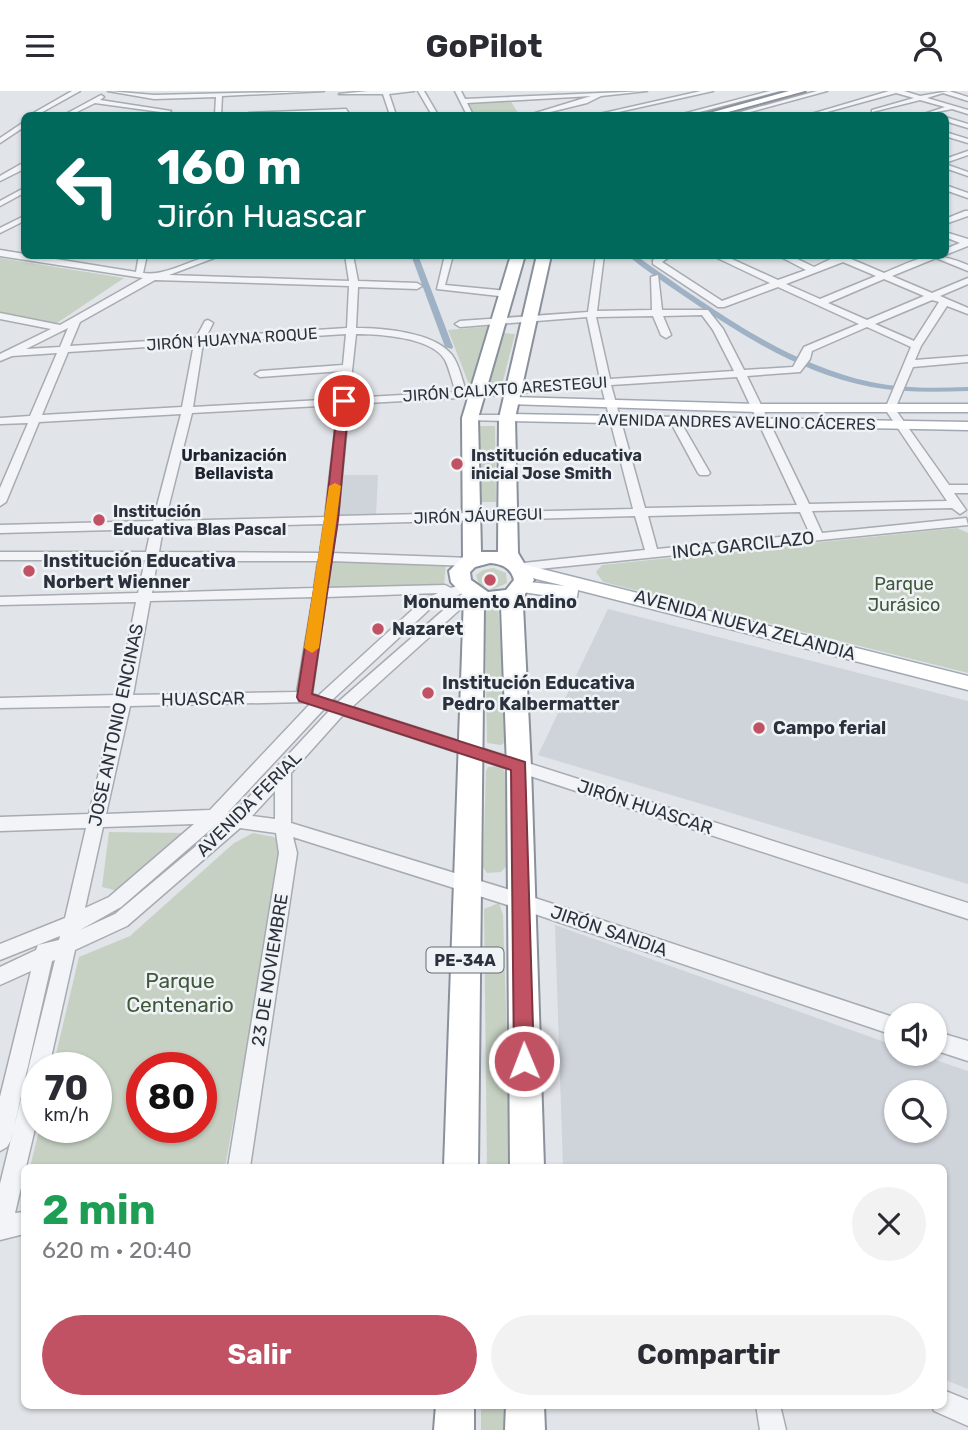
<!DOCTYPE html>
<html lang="es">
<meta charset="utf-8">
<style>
body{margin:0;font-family:Rubik,sans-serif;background:#f2f2f3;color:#2b2b33;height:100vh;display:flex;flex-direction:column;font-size:26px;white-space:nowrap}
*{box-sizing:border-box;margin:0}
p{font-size:23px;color:#7c7c81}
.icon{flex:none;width:38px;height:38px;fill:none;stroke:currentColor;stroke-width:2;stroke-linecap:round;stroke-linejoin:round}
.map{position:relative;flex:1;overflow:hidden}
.sheet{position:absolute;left:21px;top:1073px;width:926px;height:245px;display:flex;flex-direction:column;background:#fff;border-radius:10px;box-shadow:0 2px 5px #0004}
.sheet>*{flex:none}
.hud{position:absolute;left:21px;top:21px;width:928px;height:147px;border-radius:10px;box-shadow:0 2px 5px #0004;background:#00695c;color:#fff;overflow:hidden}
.tools{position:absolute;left:884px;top:912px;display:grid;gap:14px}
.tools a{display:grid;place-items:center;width:63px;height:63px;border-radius:50%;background:#fff;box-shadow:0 2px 5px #0004;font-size:35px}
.speed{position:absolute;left:21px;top:961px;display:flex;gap:14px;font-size:35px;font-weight:700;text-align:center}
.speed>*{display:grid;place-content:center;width:91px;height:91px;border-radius:50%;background:#fff;box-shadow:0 2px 5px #0004;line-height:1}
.speed small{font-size:18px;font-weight:400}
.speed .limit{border:10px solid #d22;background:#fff;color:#111}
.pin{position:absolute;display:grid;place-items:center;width:60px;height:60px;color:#fff;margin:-30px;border:4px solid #fff;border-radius:50%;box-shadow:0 2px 7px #0007}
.me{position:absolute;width:77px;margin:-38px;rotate:359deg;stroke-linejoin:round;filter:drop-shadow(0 0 5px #0008)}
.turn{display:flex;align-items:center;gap:24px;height:147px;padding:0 21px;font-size:32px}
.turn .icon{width:91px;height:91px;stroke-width:2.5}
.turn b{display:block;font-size:49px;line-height:60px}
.round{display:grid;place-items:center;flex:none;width:74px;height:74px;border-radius:37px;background:#f2f2f3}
.summary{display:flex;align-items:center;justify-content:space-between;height:119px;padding:0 21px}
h1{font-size:42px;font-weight:700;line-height:52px;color:#1e9e55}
.cta{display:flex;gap:14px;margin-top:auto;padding:14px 21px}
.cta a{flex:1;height:80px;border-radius:42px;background:#c15263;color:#fff;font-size:28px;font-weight:700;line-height:80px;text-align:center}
.cta a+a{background:#f2f2f3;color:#2b2b33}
header{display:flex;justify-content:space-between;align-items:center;height:91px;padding:0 21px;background:#fff;font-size:32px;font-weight:700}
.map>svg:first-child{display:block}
.built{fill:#cfd3da;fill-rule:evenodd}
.green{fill:#c6d1c3;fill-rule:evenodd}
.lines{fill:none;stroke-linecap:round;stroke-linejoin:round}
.canal{fill:#9fb1c5;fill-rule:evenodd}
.minor-casing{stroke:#a7abb2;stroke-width:3}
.major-casing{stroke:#a1a8b3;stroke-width:3}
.highway-casing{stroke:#8a919d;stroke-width:4}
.minor{fill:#f3f4f7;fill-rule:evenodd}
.major{fill:#fff;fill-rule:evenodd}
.highway{fill:#fff;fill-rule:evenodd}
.route{fill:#c15263;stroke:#7d3540;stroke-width:2}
.slow{fill:#f59e0b}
.poi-dot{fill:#c15263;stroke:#f0f3f6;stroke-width:2.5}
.labels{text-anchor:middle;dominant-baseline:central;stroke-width:5;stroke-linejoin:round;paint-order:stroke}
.far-street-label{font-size:16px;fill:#2b323e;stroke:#f0f3f6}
.far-neighbourhood-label{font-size:16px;font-weight:bold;fill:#1d232f;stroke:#f0f3f6}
.far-poi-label{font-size:16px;font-weight:bold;fill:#2b323e;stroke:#f0f3f6;text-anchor:start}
.shield{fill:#f0f3f6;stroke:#666c75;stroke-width:2}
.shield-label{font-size:16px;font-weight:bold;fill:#2b323e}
.street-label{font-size:18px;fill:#2b323e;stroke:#f0f3f6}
.poi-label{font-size:18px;font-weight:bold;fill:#2b323e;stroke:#f0f3f6;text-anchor:start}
.park-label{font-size:18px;fill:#3f583a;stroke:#f0f3f6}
.near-park-label{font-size:21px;fill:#3f583a;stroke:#f0f3f6}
</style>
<header><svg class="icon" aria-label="menu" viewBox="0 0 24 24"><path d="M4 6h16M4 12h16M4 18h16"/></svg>GoPilot<svg class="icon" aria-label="person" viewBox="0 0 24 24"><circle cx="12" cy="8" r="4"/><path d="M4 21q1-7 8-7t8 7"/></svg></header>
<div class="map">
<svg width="968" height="1339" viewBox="0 0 968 1339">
<rect width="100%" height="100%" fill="#e1e4e8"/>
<g class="built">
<path d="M341 384H378L376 424 337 425Z"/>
<path d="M608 518 968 610V793L538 664Z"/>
<path d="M555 834 896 955V962L918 963 968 980V1298L943 1288V1076H563ZM896 1001H934V1040H896Z"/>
</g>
<g class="green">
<path d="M510 9 518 22 474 24 467 11Z"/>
<path d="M0 167 124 187 54 234 0 223Z"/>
<path d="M494 235 473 296H470L448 239Z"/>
<path d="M503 242 515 243 502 294 488 293Z"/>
<path d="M480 335H495L496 411H480Z"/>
<path d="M957 437 968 442V582L603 491 596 481 602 474Z"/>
<path d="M326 471 446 472 444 494 323 497Z"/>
<path d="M493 477 506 482 507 492 494 498 479 494 476 484 483 479Z"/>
<path d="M485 514H498L507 650 501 654 487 652Z"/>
<path d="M501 675 505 681 509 772 501 781 487 782 483 776 486 680 488 676Z"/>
<path d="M109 741 183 742 118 800 102 796Z"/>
<path d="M253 742 274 746 283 757 225 1076H30L40 1036H96V976H53L79 866 130 845 234 752ZM142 976H201V1036H142Z"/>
<path d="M499 812 503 824 511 1076H487L484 818Z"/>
<rect x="481" y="1314" width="26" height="25"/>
</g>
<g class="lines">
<g class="canal">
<path d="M411 164H418L453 256 452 258 445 256Z"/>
<path d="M627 164H635C708 215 783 272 871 291 903 298 936 297 968 296V300C936 301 904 302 871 296 802 283 741 244 684 205 665 192 645 179 627 164Z"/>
</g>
<defs>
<g id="minor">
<path d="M72 0H80L37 24H30Z"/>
<path d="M108 0 154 4 324 0 222 5 221 24H215L216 6 154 8Z"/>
<path d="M368 0H414L389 3 396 24H390L383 3H339Z"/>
<path d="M418 0H424L438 24H432Z"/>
<path d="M455 0H461L465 8 647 0 601 5 587 12 538 24H529L591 5 467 12 473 24H467Z"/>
<path d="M701 0H713L605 24H595Z"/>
<path d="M770 0H780L688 24H679Z"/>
<path d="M817 0H827L739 24H730Z"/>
<path d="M889 0H904L920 5 949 0 968 6V10L943 2 927 7 968 19V23L952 18 921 24 945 16 920 9 872 21V19L914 7 896 2 816 24H808Z"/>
<path d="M101 4 104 6 100 9 171 20 168 22 95 12 71 24H64Z"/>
<path d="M346 18 348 21 246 24 249 22Z"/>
<path d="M945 26 968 33V37L945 30Z"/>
<path d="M24 31V36L0 52V47Z"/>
<path d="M945 41 968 48V52L945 45Z"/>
<path d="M968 60V64L945 72V68Z"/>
<path d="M21 73H24V78L0 90V85Z"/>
<path d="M945 73 968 81V85L945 77Z"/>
<path d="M945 94 968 102V107L945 99Z"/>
<path d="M24 97V102L0 115V110Z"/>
<path d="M965 120H968V125L945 133V128Z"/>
<path d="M24 125V130L0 142V137Z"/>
<path d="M945 141 968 148V155L945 164V158L960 152 945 146Z"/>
<path d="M0 159 136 181 139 164H147L143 182C169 186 195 164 222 164L169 184 349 190 345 164H353L358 190 417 192 422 195 417 198 358 196 356 237C383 237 434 241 452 264 459 273 462 289 466 300L600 288 587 226 460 236 455 233 460 230 588 221 596 164H604L597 220 652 219 651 186 658 184 662 219H708L723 238 744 279 793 276 804 256 859 233 778 196 724 216H718L653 173V169L661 164H672L662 171 722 210 770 192 711 164H723L778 189 806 179 777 164H789L814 176 837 165 858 164 851 168 884 182C921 167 929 158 968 174V180L936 167 892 185 932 202 968 187V193L940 205 968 217V223L947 215 921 255 915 269 968 265V271L913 276 895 318 949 394H968V402H954L966 419 960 423 952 417 812 420 822 442 966 427 968 434 519 480 514 479V473L645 459 635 425 337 433 332 462 471 467 477 471 471 475 331 470 327 497 445 494 451 497 463 493 477 503 352 616 968 812V828L343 624 291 682V732L520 802 896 927V945L520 818 293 746 297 762 250 1076H228L279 762 276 742 240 737 127 835 75 859 49 976H37V1029L15 1122 24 1121V1143L0 1149V1093L55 869 52 870 11 1049 7 1056 0 1060V1006L31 880 0 894V876L36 859 38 854 59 849 60 845 0 869V853L65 827 86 737 0 740V726L89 723 115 615 0 617V607L118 604 136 511 0 514V506L138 502 145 469H0V461H146L151 438 0 442V434L153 430 181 323 39 331 6 411 0 415V397L28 332 0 333V327L30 325 57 262 12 265 0 270V263L51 238 0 228V222L60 234 143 187 0 165ZM843 171 876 185 820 208 786 193ZM884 188 924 205 867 229 828 212ZM155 189 349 195 347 237 206 246 213 232 208 229 205 230 196 247 70 255 80 231ZM932 209 939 211 914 250 875 233ZM702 224 713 239 734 280 610 288 596 226 653 225 661 244 666 247 671 244 663 225ZM867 236 911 256 885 318 947 410 809 413 747 285 800 281 810 268 812 260ZM68 237 60 256 26 258ZM346 243 343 274 260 280 255 283 260 286 342 280 339 308 193 316 203 252ZM356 243C379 243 432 246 445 269 450 279 452 291 456 301L349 307ZM194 253 182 316 42 324 68 261ZM737 286 797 414 645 417 611 294ZM601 294 633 418 338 425 349 313 475 306ZM338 314 325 426 165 430 192 322ZM800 421 810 443 657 458 648 425ZM324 433 320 462 159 461 163 437ZM157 470H318L314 497 152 502ZM438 502 423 509 318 605 312 603 326 506ZM463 502 338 611 332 609 433 515ZM313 506 297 601 133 604 150 510ZM304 611 310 613 210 719 106 723 130 615ZM324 618 329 620 234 722 228 721ZM275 700V728L252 725ZM194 733 109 806 85 817 103 736ZM217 733 221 734 115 823 80 839 121 816Z"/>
<path d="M445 164H453L445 194 508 200 513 203 508 206 437 198Z"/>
<path d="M470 324H507L512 327 507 330 466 329 465 327Z"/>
<path d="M671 328 680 330 710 382 708 384H700L698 382 670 330Z"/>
<path d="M934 940 968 950V970L934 959Z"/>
<path d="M943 1299 968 1309V1335L934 1320 932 1314H943Z"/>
<path d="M756 1314H780L786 1339H760Z"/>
</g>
<g id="major">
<path d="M511 306 757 313H968V321H757L506 313 504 310Z"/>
<path d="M507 323 968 331V339L502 330V324Z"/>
<path d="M522 473 968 585V599L578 499 577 506 571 508 515 500 512 496 521 490 565 495 516 483 513 479Z"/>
</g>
<g id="highway">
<path d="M789 0H805L717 24H702Z"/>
<path d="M511 164H525L478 327 481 461H498L499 327 537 164H551L515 327 518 462 534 489 525 503 523 515 531 676 544 1076H510L507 676 501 515 484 514 478 1076H444L464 505 451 491 449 480 463 466 462 327ZM490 472C501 473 511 476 514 489L506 499 488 501 471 489 470 481 475 476Z"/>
<path d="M436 1314H474V1339H434Z"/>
<path d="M506 1314H544L545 1339H505Z"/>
</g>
</defs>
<use href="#minor" class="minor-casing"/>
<use href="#major" class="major-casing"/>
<use href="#highway" class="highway-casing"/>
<use href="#minor" class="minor"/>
<use href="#major" class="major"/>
<use href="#highway" class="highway"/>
</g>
<path class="route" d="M344 307 349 310 338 429 312 603 525 671 534 970 531 977 524 980 517 977 514 970 511 679 299 610 297 606 325 429 338 310Z"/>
<path class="slow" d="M335 392 341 395 319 557 312 562 304 557 329 395Z"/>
<g class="poi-dot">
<circle cx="457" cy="373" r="7"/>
<circle cx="99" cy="429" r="7"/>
<circle cx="29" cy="480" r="7"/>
<circle cx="490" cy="489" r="7"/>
<circle cx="378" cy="538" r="7"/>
<circle cx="428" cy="602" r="7"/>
<circle cx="759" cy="637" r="7"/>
</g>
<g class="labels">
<g class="far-street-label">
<text transform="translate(232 248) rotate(-4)">JIRÓN HUAYNA ROQUE</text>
<text transform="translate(505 298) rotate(-4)">JIRÓN CALIXTO ARESTEGUI</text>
<text transform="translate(737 331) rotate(1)">AVENIDA ANDRES AVELINO CÁCERES</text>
<text transform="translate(478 425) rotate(-2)">JIRÓN JÁUREGUI</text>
</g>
<g class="far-neighbourhood-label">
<text x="234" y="364">Urbanización<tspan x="234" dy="18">Bellavista</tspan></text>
</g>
<g class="far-poi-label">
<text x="471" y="364">Institución educativa<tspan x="471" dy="18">inicial Jose Smith</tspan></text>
<text x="113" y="420">Institución<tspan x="113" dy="18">Educativa Blas Pascal</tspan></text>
</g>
<rect class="shield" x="426.5" y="856.5" width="77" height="25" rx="5"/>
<g class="shield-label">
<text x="465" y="869">PE-34A</text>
</g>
<g class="street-label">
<text transform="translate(743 454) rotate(-6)">INCA GARCILAZO</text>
<text transform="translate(745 534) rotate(15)">AVENIDA NUEVA ZELANDIA</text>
<text transform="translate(203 608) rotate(-1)">HUASCAR</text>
<text transform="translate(116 634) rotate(-78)">JOSE ANTONIO ENCINAS</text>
<text transform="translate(249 713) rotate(-45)">AVENIDA FERIAL</text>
<text transform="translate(645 716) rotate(18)">JIRÓN HUASCAR</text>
<text transform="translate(609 840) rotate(19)">JIRÓN SANDIA</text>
<text transform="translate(270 879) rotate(-81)">23 DE NOVIEMBRE</text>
</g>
<g class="poi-label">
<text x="43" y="470">Institución Educativa<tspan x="43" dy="21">Norbert Wienner</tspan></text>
<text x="490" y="511" text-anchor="middle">Monumento Andino</text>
<text x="392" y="538">Nazaret</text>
<text x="442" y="592">Institución Educativa<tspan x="442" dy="21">Pedro Kalbermatter</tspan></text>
<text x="773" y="637">Campo ferial</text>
</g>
<g class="park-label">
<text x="904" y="493">Parque<tspan x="904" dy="21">Jurásico</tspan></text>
</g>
<g class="near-park-label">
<text x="180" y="889">Parque<tspan x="180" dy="24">Centenario</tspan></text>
</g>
</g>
</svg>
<div class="tools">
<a><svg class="icon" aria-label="sound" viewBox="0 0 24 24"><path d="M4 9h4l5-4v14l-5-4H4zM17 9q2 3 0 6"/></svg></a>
<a><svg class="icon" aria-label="search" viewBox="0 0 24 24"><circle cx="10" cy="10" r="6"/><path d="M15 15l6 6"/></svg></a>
</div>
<div class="speed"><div>70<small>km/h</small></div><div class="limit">80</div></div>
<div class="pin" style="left:344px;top:310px;background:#d93025"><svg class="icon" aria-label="arrive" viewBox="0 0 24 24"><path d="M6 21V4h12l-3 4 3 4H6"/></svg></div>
<svg class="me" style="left:524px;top:970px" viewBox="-20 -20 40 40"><circle r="17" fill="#c15263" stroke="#fff" stroke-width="3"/><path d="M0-11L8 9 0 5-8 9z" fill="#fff"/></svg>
<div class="hud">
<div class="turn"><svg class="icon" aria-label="left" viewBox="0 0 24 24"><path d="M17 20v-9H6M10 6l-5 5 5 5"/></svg><div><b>160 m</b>Jirón Huascar</div></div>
</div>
<section class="sheet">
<div class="summary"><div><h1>2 min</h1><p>620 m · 20:40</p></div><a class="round"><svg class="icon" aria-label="close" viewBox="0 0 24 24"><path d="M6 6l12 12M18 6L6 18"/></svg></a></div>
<div class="cta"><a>Salir</a><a>Compartir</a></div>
</section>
</div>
